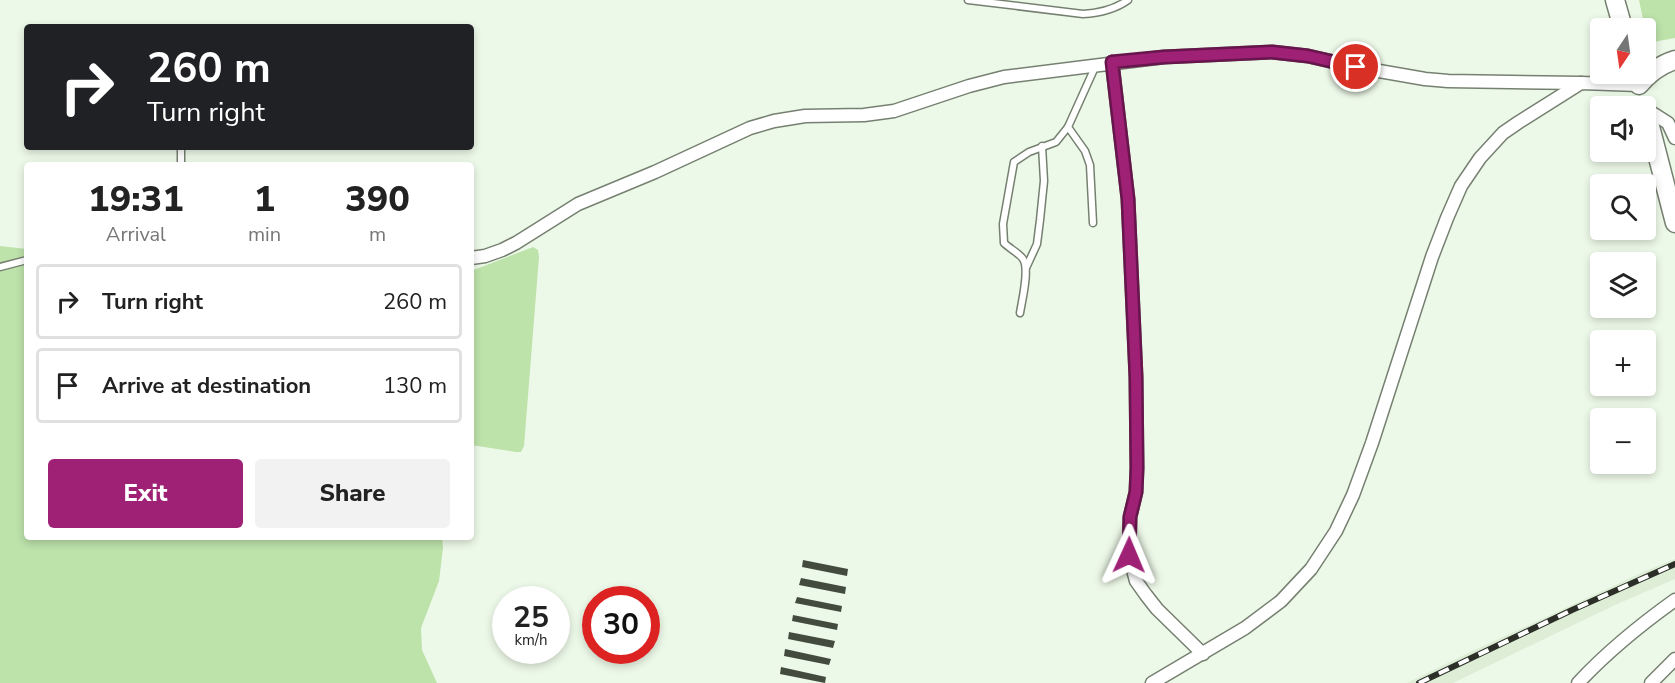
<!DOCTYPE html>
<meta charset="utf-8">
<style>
body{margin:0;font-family:"Nunito Sans",sans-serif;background:#f2f2f2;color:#222;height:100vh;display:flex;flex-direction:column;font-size:22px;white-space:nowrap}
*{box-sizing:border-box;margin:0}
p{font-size:20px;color:#767676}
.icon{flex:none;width:33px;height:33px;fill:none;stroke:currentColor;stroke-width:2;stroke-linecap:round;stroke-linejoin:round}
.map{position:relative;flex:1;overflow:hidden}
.sheet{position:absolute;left:24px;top:162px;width:450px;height:378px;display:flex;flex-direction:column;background:#fff;border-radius:6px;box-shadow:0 3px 9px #0003}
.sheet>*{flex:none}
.banner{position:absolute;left:24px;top:24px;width:450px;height:126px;border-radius:6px;box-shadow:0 3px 9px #0003;background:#202124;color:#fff;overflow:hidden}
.needle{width:39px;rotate:193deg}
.controls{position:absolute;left:1590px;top:18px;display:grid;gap:12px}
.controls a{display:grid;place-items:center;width:66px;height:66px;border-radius:6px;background:#fff;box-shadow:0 3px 9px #0003;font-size:30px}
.speed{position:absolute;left:492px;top:586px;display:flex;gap:12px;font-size:30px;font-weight:700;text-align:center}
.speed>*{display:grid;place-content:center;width:78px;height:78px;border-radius:50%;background:#fff;box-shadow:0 3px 9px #0003;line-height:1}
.speed small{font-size:15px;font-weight:400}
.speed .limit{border:9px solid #d22;background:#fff;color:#111}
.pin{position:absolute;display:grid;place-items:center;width:51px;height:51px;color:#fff;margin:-26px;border:3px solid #fff;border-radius:50%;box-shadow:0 2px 6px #0007}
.me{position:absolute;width:66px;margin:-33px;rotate:1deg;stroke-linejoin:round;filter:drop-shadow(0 0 4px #0008)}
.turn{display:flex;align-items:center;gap:21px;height:126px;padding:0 24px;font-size:27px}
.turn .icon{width:78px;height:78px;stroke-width:2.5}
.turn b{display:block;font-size:42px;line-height:51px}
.eta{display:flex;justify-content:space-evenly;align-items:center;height:102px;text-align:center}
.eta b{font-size:36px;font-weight:800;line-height:42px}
.button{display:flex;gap:12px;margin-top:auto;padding:12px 24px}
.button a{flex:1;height:69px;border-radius:6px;background:#9f2175;color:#fff;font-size:24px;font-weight:800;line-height:69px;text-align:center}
.button a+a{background:#f2f2f2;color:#222}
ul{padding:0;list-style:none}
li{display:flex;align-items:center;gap:18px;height:75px;margin:0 12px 9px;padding:0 12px;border:3px solid #e0e0e0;border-radius:6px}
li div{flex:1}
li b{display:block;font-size:22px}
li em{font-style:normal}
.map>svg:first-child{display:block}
.built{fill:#ddedd6}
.green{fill:#bde2aa}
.building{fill:#424b3e}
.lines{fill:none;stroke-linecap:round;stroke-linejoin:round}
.lane-casing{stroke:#768071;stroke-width:9}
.street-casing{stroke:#768071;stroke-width:15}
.secondary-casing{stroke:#768071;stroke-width:21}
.lane{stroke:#fff;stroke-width:6}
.street{stroke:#fff;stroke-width:12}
.secondary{stroke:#fff;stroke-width:18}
.rail-casing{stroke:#2b2f28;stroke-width:6}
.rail{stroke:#fff;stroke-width:4;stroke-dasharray:11;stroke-linecap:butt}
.route-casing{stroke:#67154c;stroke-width:15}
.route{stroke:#9f2175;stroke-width:10}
</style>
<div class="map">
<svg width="1675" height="683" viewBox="0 0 1675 683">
<rect width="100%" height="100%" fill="#edf9e8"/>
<path class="built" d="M1675 559V579L1615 605 1453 683H1407L1466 654 1643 572Z"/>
<g class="green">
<path d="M1639 0H1675V38L1648 43Z"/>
<path d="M0 246 27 249V537H442L443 548 439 581 421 628 422 650 437 683H0Z"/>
<path d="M533 247 538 250 539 257 524 446 521 452H516L471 445V271Z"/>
</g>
<g class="building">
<path d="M803 560 848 569 847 576 802 567Z"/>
<path d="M801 578 846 587 845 594 799 585Z"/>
<path d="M797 597 842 606 841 612 795 603Z"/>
<path d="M793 615 838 624 837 630 792 621Z"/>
<path d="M789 632 835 641 833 648 788 639Z"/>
<path d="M785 649 831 659 829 665 784 656Z"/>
<path d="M781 667 826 677 825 683 780 674Z"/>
</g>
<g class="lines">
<defs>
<g id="lane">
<path d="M968 0 1083 14C1099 13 1114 10 1128 0"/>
<path d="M1068 127 1085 151 1090 165 1093 223"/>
<path d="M181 165V147"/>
<path d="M0 267 27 260"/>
<path d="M1026 268 1037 244 1040 220 1044 181 1042 146"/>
<path d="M1020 313C1022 300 1030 269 1023 259 1020 254 1009 248 1004 243L1003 224 1014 162 1029 152 1056 142 1068 127 1096 65"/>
</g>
<g id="street">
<path d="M1112 62 1128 199 1136 377 1137 468 1136 492 1130 517 1129 555 1136 581 1146 595 1157 609 1203 654"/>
<path d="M1646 109 1668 123 1675 138"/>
<path d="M471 258 485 256 502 250 516 243 578 204 655 172 750 128 774 121 805 116 864 115 894 111 969 86 1004 77 1164 57 1272 52 1308 56 1356 67 1425 79 1448 81 1581 83"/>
<path d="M1152 683 1245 628 1281 601 1311 569 1336 531 1353 495 1372 443 1432 257 1447 218 1461 186 1480 158 1503 133 1519 122 1581 83 1639 85"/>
<path d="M1578 683C1607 652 1640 625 1675 600"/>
<path d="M1651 683 1675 659"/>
</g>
<g id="secondary">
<path d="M1615 0 1623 28"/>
<path d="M1639 85C1649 73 1659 65 1675 60"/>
<path d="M1646 111 1675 223"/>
</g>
</defs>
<use href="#lane" class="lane-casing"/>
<use href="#street" class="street-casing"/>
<use href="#secondary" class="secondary-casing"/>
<use href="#lane" class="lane"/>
<use href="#street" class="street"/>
<use href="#secondary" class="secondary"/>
<defs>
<path id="rail" d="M1419 683 1572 610 1675 564"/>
</defs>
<use href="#rail" class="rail-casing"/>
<use href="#rail" class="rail"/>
</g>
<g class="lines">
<defs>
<path id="route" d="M1129 555 1130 517 1136 492 1137 468 1136 377 1128 199 1112 62 1164 57 1272 52 1308 56 1356 67"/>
</defs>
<use href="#route" class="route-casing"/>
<use href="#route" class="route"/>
</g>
</svg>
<div class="controls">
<a><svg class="needle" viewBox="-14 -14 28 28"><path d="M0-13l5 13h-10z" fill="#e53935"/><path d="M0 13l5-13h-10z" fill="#767676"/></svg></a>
<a><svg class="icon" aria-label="sound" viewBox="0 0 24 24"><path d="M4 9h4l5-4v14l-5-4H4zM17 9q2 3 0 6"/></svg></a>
<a><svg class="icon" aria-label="search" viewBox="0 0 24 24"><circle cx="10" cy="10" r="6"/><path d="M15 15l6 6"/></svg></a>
<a><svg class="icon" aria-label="layers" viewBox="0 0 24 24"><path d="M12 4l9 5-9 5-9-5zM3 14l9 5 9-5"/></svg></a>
<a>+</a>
<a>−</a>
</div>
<div class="speed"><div>25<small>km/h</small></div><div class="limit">30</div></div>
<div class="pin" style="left:1356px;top:67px;background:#d93025"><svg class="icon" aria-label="arrive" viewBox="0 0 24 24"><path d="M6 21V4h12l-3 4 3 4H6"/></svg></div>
<svg class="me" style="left:1129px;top:555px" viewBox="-20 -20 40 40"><path d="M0-17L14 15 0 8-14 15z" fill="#9f2175" stroke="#fff" stroke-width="4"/></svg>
<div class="banner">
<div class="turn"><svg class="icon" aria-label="right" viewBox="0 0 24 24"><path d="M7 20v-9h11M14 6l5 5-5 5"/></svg><div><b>260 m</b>Turn right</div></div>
</div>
<section class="sheet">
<div class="eta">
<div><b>19:31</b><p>Arrival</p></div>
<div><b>1</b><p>min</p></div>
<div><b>390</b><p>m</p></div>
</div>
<ul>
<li><svg class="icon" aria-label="right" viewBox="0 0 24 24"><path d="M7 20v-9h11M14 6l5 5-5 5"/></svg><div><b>Turn right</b></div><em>260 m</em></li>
<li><svg class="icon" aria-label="arrive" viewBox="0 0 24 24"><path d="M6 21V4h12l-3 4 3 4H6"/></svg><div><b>Arrive at destination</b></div><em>130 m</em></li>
</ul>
<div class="button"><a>Exit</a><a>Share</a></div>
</section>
</div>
